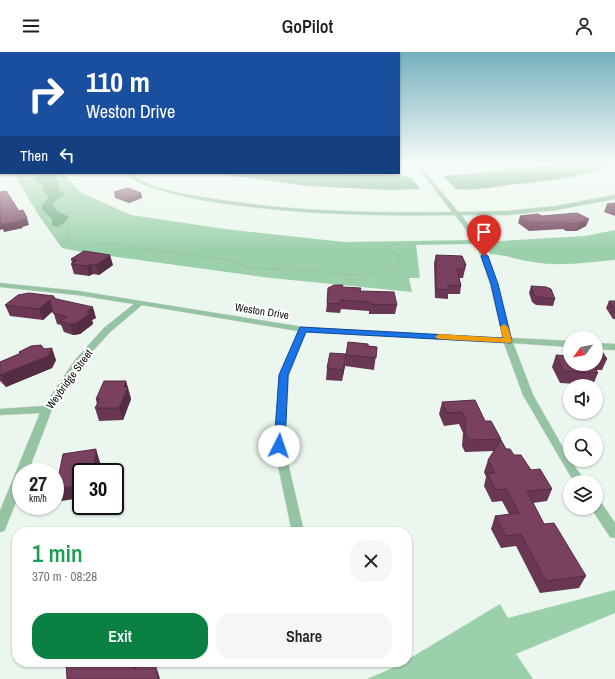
<!DOCTYPE html>
<meta charset="utf-8">
<style>
body{margin:0;font-family:"Archivo Narrow",sans-serif;background:#f6f6f6;color:#202124;height:100vh;display:flex;flex-direction:column;font-size:15px;white-space:nowrap}
*{box-sizing:border-box;margin:0}
p{font-size:13px;color:#757577}
.icon{flex:none;width:22px;height:22px;fill:none;stroke:currentColor;stroke-width:2;stroke-linecap:round;stroke-linejoin:round}
.map{position:relative;flex:1;overflow:hidden}
.drawer{position:absolute;left:12px;top:475px;width:400px;height:140px;display:flex;flex-direction:column;background:#fff;border-radius:16px;box-shadow:0 1px 3px #0004}
.drawer>*{flex:none}
.banner{position:absolute;left:0px;top:0px;width:400px;height:122px;box-shadow:0 1px 3px #0004;background:#1a4fa0;color:#fff;overflow:hidden}
.needle{width:26px;rotate:238deg}
.controls{position:absolute;left:563px;top:279px;display:grid;gap:8px}
.controls a{display:grid;place-items:center;width:40px;height:40px;border-radius:50%;background:#fff;box-shadow:0 1px 3px #0004;font-size:20px}
.speed{position:absolute;left:12px;top:411px;display:flex;gap:8px;font-size:20px;font-weight:700;text-align:center}
.speed>*{display:grid;place-content:center;width:52px;height:52px;border-radius:50%;background:#fff;box-shadow:0 1px 3px #0004;line-height:1}
.speed small{font-size:10px;font-weight:400}
.speed .limit{border:2px solid #111;border-radius:6px;background:#fff;color:#111}
.pin{position:absolute;display:grid;place-items:center;width:34px;height:34px;color:#fff;margin:-41px -17px;border-radius:50% 50% 50% 0;rotate:-45deg;box-shadow:0 0 4px #0007}
.pin .icon{rotate:45deg}
.me{position:absolute;width:44px;margin:-22px;rotate:4deg;stroke-linejoin:round;filter:drop-shadow(0 0 3px #0008)}
.turn{display:flex;align-items:center;gap:14px;height:84px;padding:0 20px;font-size:18px}
.turn .icon{width:52px;height:52px;stroke-width:2.5}
.turn b{display:block;font-size:28px;line-height:34px}
.then{display:flex;align-items:center;height:38px;padding:0 20px;background:#0003;gap:8px;font-size:15px}
.round{display:grid;place-items:center;flex:none;width:42px;height:42px;border-radius:16px;background:#f6f6f6}
.headline{display:flex;align-items:center;justify-content:space-between;height:68px;padding:0 20px}
h1{font-size:24px;font-weight:600;line-height:30px;color:#1e9e55}
.button{display:flex;gap:8px;margin-top:auto;padding:8px 20px}
.button a{flex:1;height:46px;border-radius:16px;background:#0b8043;color:#fff;font-size:16px;font-weight:600;line-height:46px;text-align:center}
.button a+a{background:#f6f6f6;color:#202124}
header{display:flex;justify-content:space-between;align-items:center;height:52px;padding:0 20px;background:#fff;font-size:18px;font-weight:600}
.map>svg:first-child{display:block}
.green{fill:#9bd0ab}
.water{fill:#6aa97f}
.lines{fill:none;stroke-linecap:round;stroke-linejoin:round}
.street-casing{stroke:#c8d2ca;stroke-width:1}
.path-far1{stroke:#969e98;stroke-width:1;stroke-dasharray:0.5 1.5;stroke-linecap:butt}
.path{stroke:#969e98;stroke-width:1.5;stroke-dasharray:0.5 2;stroke-linecap:butt}
.street{fill:#95c4a3;fill-rule:evenodd}
.wall{fill:#693753}
.shaded-wall{fill:#552d43}
.building{fill:#7a4060;stroke:#552d43}
.route{fill:#1a73e8;stroke:#114b97}
.slow{fill:#f59e0b}
.labels{text-anchor:middle;dominant-baseline:central;stroke-width:4;stroke-linejoin:round;paint-order:stroke}
.street-label{font-size:11px;fill:#0e120f;stroke:#fff}
</style>
<header><svg class="icon" aria-label="menu" viewBox="0 0 24 24"><path d="M4 6h16M4 12h16M4 18h16"/></svg>GoPilot<svg class="icon" aria-label="person" viewBox="0 0 24 24"><circle cx="12" cy="8" r="4"/><path d="M4 21q1-7 8-7t8 7"/></svg></header>
<div class="map">
<svg width="615" height="627" viewBox="0 0 615 627">
<rect width="100%" height="100%" fill="#ebf6ee"/>
<g class="green">
<path d="M0 112 1 121H65V123L80 140 131 163 225 177 344 190 471 188 474 192 416 193 420 226H409L412 240 271 226 88 201 62 196 39 164 14 122 0 124Z"/>
<path d="M615 178V208C589 210 560 215 533 210 519 208 506 203 490 202L484 190 585 184Z"/>
<path d="M615 538V561L516 602 533 627H367L407 610V608L500 552 508 566Z"/>
</g>
<g class="water">
<path d="M552 112H615C582 126 546 129 510 133 493 135 474 139 456 137L443 124 530 116Z"/>
<path d="M41 121H58L55 125 59 131 58 137 65 142 52 152 57 159 69 165 65 170 58 175 52 173V167L42 158V153L49 145 43 138 42 133 35 128V126Z"/>
<path d="M211 121H318L405 124 412 126 420 137 389 138 308 134Z"/>
</g>
<g class="lines">
<defs>
<g id="street">
<path d="M415 112H419L458 160 508 159 556 154 615 143V147L556 158 508 163H461L482 190 498 232 511 286 570 289V295L513 291 533 343 570 408 586 430H574L523 343 504 291 306 280 289 323 284 394 304 480H292L274 394 279 323 298 279 142 253 110 280 81 312 52 357 28 420H21V437L6 475 4 479 0 480V459L40 361 0 363V357L44 354 75 308 104 276 134 252 78 243 0 235V231L78 239 303 275 503 286 490 232 476 190 455 163C390 164 325 163 261 156 231 153 201 149 171 141 154 136 138 133 125 121 134 121 138 128 146 131 167 140 198 145 221 148 297 160 375 161 452 160Z"/>
<path d="M596 291 615 292V298L596 297Z"/>
<path d="M596 448 600 449 615 471V486L610 485 591 456H596Z"/>
</g>
</defs>
<use href="#street" class="street-casing"/>
<path class="path-far1" d="M20 121 17 124 33 144 46 169"/>
<path class="path" d="M45 168 52 174 68 177 67 182 69 189 77 194 112 192 229 208 248 216 319 219 348 223 375 222 393 215 401 205 387 195 392 192 470 190"/>
<use href="#street" class="street"/>
</g>
<g class="wall">
<path d="M114 140 141 141 142 146 129 151 115 146Z"/>
<path d="M615 151V164L604 160 607 152Z"/>
<path d="M520 164H542L589 167 586 174 576 179H566L563 177 529 179 518 171Z"/>
<path d="M436 203 466 213 463 226H459L461 234 460 242H448V247L435 246 434 211Z"/>
<path d="M71 207 113 213 99 223 93 222 89 224 74 222 71 212 72 211Z"/>
<path d="M531 234 555 247 553 254 536 253 532 250 529 241Z"/>
<path d="M342 235 360 239 397 253 395 262H369V259L341 257 340 261 326 260 327 251Z"/>
<path d="M54 244 55 246 96 266 92 268 93 272 80 282 73 283 64 280 61 273 57 272 53 259 43 268 10 264 5 253Z"/>
<path d="M609 249H615V267H613L606 256Z"/>
<path d="M368 294 377 295 374 318 345 314 346 303Z"/>
<path d="M596 298 607 307 602 318H596L598 321 593 333 560 331 552 315 556 303 570 312H596Z"/>
<path d="M19 300 56 308 52 316 6 335 0 329V310L20 302Z"/>
<path d="M346 302 345 314 342 329 326 328 327 316Z"/>
<path d="M126 329 131 347 123 368 99 369 95 356 97 353 96 347Z"/>
<path d="M442 350 485 369 501 387 500 391 552 437 547 449 533 451 544 472 586 524 579 536 540 541 516 494 501 496 491 477 495 464 509 462 502 449 492 450 484 434 486 425 484 420 488 408 494 399 465 400 462 394 463 381 459 372 444 374 439 362Z"/>
</g>
<g class="shaded-wall">
<path d="M141 141 142 146 129 151 127 145Z"/>
<path d="M27 166 29 173 22 175 23 176 4 180 3 177 0 178V170L20 168Z"/>
<path d="M589 167 586 174 576 179 579 171Z"/>
<path d="M110 203 113 213 99 223 96 213Z"/>
<path d="M91 212 93 222 89 224 87 214Z"/>
<path d="M50 248 54 258 43 268 39 257Z"/>
<path d="M93 255 96 266 92 268 93 272 80 282 73 283 70 272Z"/>
<path d="M52 296 56 308 52 316 6 335 0 323Z"/>
<path d="M346 302 345 314 342 329 343 318Z"/>
<path d="M126 329 131 347 123 368 119 356 124 335Z"/>
<path d="M96 397 100 410 99 420H93Z"/>
<path d="M81 433V446L61 449 56 437Z"/>
<path d="M85 454H99L86 456Z"/>
<path d="M132 610H135L139 627 134 617Z"/>
<path d="M155 610 158 620 160 627H158Z"/>
</g>
<g class="building">
<path d="M128 136 141 141 127 145 114 140Z"/>
<path d="M6 139 19 159 23 158 27 166 20 168V169L1 173V170H0V140Z"/>
<path d="M615 151V156L607 152Z"/>
<path d="M577 161 589 167 579 171 568 172 565 170 531 171 520 164 538 162 542 164Z"/>
<path d="M84 199 110 203 96 213 91 212 87 214 71 212 77 208 71 207Z"/>
<path d="M436 203 462 204 466 213H464L465 217H457L461 234 448 233 449 238 436 237Z"/>
<path d="M334 233H343L342 235 361 236 360 239 394 240 397 253 370 252V250L341 248 340 252 327 251 328 236Z"/>
<path d="M531 234 546 235 551 237 555 247 538 245 534 243Z"/>
<path d="M29 241 54 244 52 246 93 255 86 260 90 261 77 271 70 272 60 269 67 265 53 261 50 248 39 257 5 253 18 243Z"/>
<path d="M609 249H615V258Z"/>
<path d="M348 290 368 292V294L377 295 376 306 346 303Z"/>
<path d="M41 293 44 297 52 296 48 304 0 323V310L21 301 19 300 31 294Z"/>
<path d="M596 298H601L607 307 596 306Z"/>
<path d="M330 301 346 302 343 318 327 316Z"/>
<path d="M556 303 570 304V312H593L598 321 564 319Z"/>
<path d="M104 329H126L124 335H128L119 356H95L100 347H96Z"/>
<path d="M475 348 485 369H491L501 387 468 388 465 381 466 369 462 360 447 361 442 350Z"/>
<path d="M501 388 506 397H510L514 403H521L531 418 540 417 552 437 527 439 544 472 554 471 586 524 546 529 521 482 506 484 495 464 519 461 506 437 496 438 487 421H495L488 408Z"/>
<path d="M96 397 93 420H81V433L56 437 63 402Z"/>
<path d="M66 610H132L134 617 150 610H154L158 627H67Z"/>
</g>
<linearGradient id="sky" x2="0" y2="1"><stop stop-color="#75b0be"/><stop offset="0.56" stop-color="#f6fbf7"/><stop offset="1" stop-color="#f6fbf7" stop-opacity="0"/></linearGradient>
<rect width="615" height="199" fill="url(#sky)"/>
<path class="route" d="M484 202 488 204 498 232 512 289 511 291 306 280 288 323 285 394 283 396H275L274 394 279 323 300 275 503 286 491 232 481 204Z"/>
<path class="slow" d="M504 272 508 275 512 289 511 291 439 287 435 285 439 282 503 286 500 275Z"/>
<g class="labels">
<g class="street-label">
<text transform="translate(262 259) rotate(9)">Weston Drive</text>
<text transform="translate(69 327) rotate(-54)">Weybridge Street</text>
</g>
</g>
</svg>
<div class="controls">
<a><svg class="needle" viewBox="-14 -14 28 28"><path d="M0-13l5 13h-10z" fill="#e53935"/><path d="M0 13l5-13h-10z" fill="#757577"/></svg></a>
<a><svg class="icon" aria-label="sound" viewBox="0 0 24 24"><path d="M4 9h4l5-4v14l-5-4H4zM17 9q2 3 0 6"/></svg></a>
<a><svg class="icon" aria-label="search" viewBox="0 0 24 24"><circle cx="10" cy="10" r="6"/><path d="M15 15l6 6"/></svg></a>
<a><svg class="icon" aria-label="layers" viewBox="0 0 24 24"><path d="M12 4l9 5-9 5-9-5zM3 14l9 5 9-5"/></svg></a>
</div>
<div class="speed"><div>27<small>km/h</small></div><div class="limit">30</div></div>
<div class="pin" style="left:484px;top:204px;background:#d93025"><svg class="icon" aria-label="arrive" viewBox="0 0 24 24"><path d="M6 21V4h12l-3 4 3 4H6"/></svg></div>
<svg class="me" style="left:279px;top:394px" viewBox="-20 -20 40 40"><circle r="19" fill="#fff"/><path d="M0-13L10 11 0 6-10 11z" fill="#1a73e8"/></svg>
<div class="banner">
<div class="turn"><svg class="icon" aria-label="right" viewBox="0 0 24 24"><path d="M7 20v-9h11M14 6l5 5-5 5"/></svg><div><b>110 m</b>Weston Drive</div></div>
<div class="then">Then<svg class="icon" aria-label="left" viewBox="0 0 24 24"><path d="M17 20v-9H6M10 6l-5 5 5 5"/></svg></div>
</div>
<section class="drawer">
<div class="headline"><div><h1>1 min</h1><p>370 m · 08:28</p></div><a class="round"><svg class="icon" aria-label="close" viewBox="0 0 24 24"><path d="M6 6l12 12M18 6L6 18"/></svg></a></div>
<div class="button"><a>Exit</a><a>Share</a></div>
</section>
</div>
